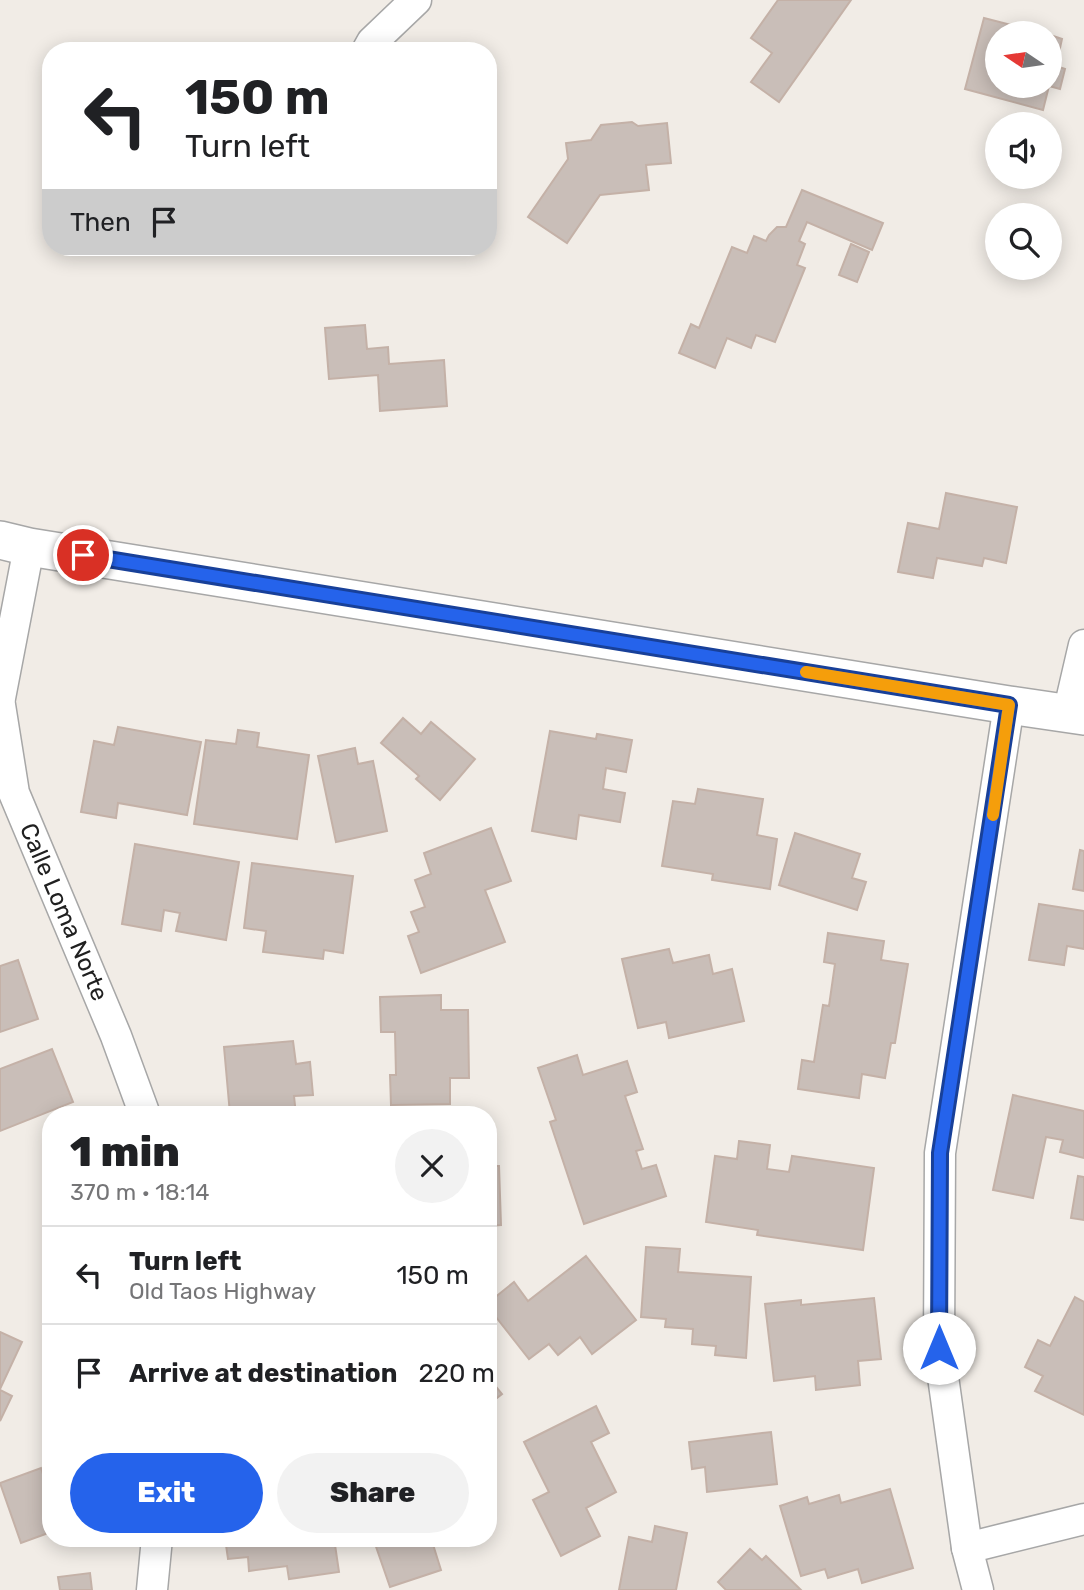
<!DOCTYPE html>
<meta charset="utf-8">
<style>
body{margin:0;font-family:Rubik,sans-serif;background:#f2f2f2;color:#202124;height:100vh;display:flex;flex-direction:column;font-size:26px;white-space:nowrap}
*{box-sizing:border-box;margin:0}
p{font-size:23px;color:#757577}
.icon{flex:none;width:38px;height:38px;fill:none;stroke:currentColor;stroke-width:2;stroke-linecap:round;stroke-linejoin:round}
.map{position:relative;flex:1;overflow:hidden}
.sheet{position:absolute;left:42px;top:1106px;width:455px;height:441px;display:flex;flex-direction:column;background:#fff;border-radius:28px;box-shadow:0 4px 18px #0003}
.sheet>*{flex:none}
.guide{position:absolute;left:42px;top:42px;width:455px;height:214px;border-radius:28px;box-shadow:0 4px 18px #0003;background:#fff;color:#202124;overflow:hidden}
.needle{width:46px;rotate:283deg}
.tools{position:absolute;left:985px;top:21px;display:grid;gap:14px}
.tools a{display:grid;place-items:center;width:77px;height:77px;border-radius:50%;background:#fff;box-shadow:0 4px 18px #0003;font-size:35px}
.pin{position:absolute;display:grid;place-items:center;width:60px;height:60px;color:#fff;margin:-30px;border:4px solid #fff;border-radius:50%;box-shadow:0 2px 7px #0007}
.me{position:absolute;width:77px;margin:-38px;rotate:0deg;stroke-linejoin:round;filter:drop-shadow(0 0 5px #0008)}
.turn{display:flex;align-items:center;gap:24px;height:147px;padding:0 28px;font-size:32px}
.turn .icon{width:91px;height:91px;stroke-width:2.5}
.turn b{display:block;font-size:49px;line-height:60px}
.then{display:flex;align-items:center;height:66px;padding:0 28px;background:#0003;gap:14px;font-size:26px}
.round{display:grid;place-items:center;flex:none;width:74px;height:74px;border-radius:37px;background:#f2f2f2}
.head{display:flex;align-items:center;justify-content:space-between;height:119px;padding:0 28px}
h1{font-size:42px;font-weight:800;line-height:52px}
.primary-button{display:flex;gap:14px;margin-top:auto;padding:14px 28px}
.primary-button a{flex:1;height:80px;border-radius:42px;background:#2563eb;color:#fff;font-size:28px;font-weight:800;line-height:80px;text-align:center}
.primary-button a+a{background:#f2f2f2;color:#202124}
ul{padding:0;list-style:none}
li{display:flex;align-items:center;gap:21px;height:98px;padding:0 28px;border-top:2px solid #e0e0e0}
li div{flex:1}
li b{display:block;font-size:26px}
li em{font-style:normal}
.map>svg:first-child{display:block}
.building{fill:#c9beb8;stroke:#c4b1a7;stroke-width:2}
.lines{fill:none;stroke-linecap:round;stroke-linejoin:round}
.minor-casing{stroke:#a7a7a7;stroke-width:33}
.tertiary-casing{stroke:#a7a7a7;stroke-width:40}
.minor{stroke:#fff;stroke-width:30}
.tertiary{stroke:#fff;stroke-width:37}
.route-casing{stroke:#184099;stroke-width:18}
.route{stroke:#2563eb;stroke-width:12}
.slow{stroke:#f59e0b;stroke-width:12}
.labels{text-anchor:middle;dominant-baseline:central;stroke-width:5;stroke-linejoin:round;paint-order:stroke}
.street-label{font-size:24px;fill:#202020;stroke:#fff}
</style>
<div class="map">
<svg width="1084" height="1590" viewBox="0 0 1084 1590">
<rect width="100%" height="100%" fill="#f1ece6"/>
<g class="building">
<path d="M778 0H851L779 102 751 82 772 53 751 38Z"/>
<path d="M984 18 1042 33H998V86H1050V35L1062 39 1056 66 1065 69 1060 89 1049 86 1043 110 965 89Z"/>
<path d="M632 122 638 126 667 123 671 163 646 165 649 190 600 195 567 243 528 217 568 159 566 143 591 140 601 125Z"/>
<path d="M802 190 883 223 872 250 807 222 799 241 805 244 797 265 805 268 775 342 756 335 751 348 727 338 715 368 679 353 691 324 699 328 732 247 747 253 754 236 766 241 769 235 777 227H786Z"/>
<path d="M851 244 869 252 857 282 839 275Z"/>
<path d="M365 325 367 349 388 347 389 364 444 360 447 406 380 411 378 375 329 379 325 328Z"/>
<path d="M946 493 1017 507 1006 563 984 558 982 566 937 558 933 578 898 572 908 523 939 529Z"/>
<path d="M403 718 421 734 431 722 475 759 440 800 416 779 419 776 381 743Z"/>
<path d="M118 727 201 742 187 815 118 803 116 818 81 812 94 741 114 745Z"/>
<path d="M238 730 259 733 257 747 309 755 297 839 194 824 206 740 236 744Z"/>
<path d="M550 731 596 739 597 734 632 740 626 772 606 768 603 789 625 793 620 822 579 815 576 839 532 831Z"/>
<path d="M355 748 358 764 373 761 387 831 336 842 318 756Z"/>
<path d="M698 789 763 799 757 835 777 839 770 889 712 880 713 874 662 866 673 801 695 804Z"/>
<path d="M491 828 511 881 485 890 505 942 421 973 408 936 419 932 411 912 425 907 415 880 431 874 424 853Z"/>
<path d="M795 833 860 854 852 878 866 882 857 910 779 885Z"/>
<path d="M135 844 239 862 226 940 176 931 180 913 164 910 161 931 122 924Z"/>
<path d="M1080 850 1084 851V891L1073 889Z"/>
<path d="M252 863 353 876 343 953 324 950 323 959 263 952 266 931 244 928Z"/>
<path d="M1039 904 1084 911V949L1067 946 1064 965 1029 960Z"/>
<path d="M828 933 884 941 881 960 908 964 895 1043H891L885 1078 862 1074 859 1098 798 1089 802 1060 814 1062 823 1005 829 1006 835 964 824 962Z"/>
<path d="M669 949 673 963 709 955 713 974 732 969 744 1021 669 1038 666 1022 638 1028 622 959Z"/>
<path d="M18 960 38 1019 0 1032V966Z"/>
<path d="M441 995V1010H468L469 1078H450V1104L391 1105 390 1075H396L395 1032H381L380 997Z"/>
<path d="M293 1041 296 1064 310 1062 313 1095 294 1096 296 1115H222L230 1114 224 1047Z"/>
<path d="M52 1049 73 1102 0 1131V1069Z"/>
<path d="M577 1055 583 1075 627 1061 637 1092 625 1096 643 1149 636 1151 642 1169 656 1165 666 1196 584 1224 550 1122 556 1120 538 1068Z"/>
<path d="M1013 1095 1084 1111V1158L1060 1152 1063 1140 1046 1137 1033 1198 993 1190Z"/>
<path d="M739 1141 770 1145 767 1169 789 1172 792 1156 874 1168 863 1250 757 1235 758 1230 706 1222 715 1156 737 1159Z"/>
<path d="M488 1166H499L501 1225 488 1226Z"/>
<path d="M1078 1176 1084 1177V1220L1071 1218Z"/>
<path d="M646 1247 680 1249 678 1272 751 1277 746 1358 715 1355 716 1346 692 1344 693 1329 665 1327 666 1319 641 1317Z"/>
<path d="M586 1256 636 1320 592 1354 580 1337 558 1355 549 1344 529 1359 488 1307V1303L514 1282 528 1301Z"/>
<path d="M1075 1297 1084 1302V1415L1035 1391 1043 1376 1025 1367 1038 1340 1050 1346Z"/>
<path d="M874 1298 881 1359 858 1361 860 1385 816 1390 815 1376 774 1381 765 1304 801 1300V1305Z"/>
<path d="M0 1332 22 1342 0 1389Z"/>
<path d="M488 1377 502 1394 488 1405Z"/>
<path d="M0 1390 12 1396 0 1421Z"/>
<path d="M596 1406 609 1433 591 1442 616 1492 586 1508 600 1536 561 1556 533 1500 549 1492 524 1442Z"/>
<path d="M771 1432 777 1484 707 1492 705 1467 692 1469 689 1442Z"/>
<path d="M41 1468 46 1483 51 1481V1532L21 1543 0 1483Z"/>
<path d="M890 1489 913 1568 862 1583 858 1569 828 1578 825 1569 801 1576 780 1506 807 1497 809 1504 839 1495 841 1503Z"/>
<path d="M655 1526 687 1533 676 1590H619L629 1537 652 1542Z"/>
<path d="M225 1538H334L339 1572 289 1579 287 1566 249 1571 248 1557 228 1559Z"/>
<path d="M373 1538H431L441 1570 390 1587Z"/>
<path d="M750 1549 762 1560 766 1556 801 1590H726L718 1582Z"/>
<path d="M90 1573 92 1590H60L58 1577Z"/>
</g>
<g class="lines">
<defs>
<g id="minor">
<path d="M367 51 372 42 416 0"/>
<path d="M0 698 29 547"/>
<path d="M0 705 14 793 116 1036 145 1115"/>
<path d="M1068 714 1084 645"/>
<path d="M967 1548 1084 1519"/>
<path d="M152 1590 157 1538"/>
<path d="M978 1590 967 1548 939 1348 940 1153 1009 705"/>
</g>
<path id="tertiary" d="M0 540 29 547 1009 705 1084 716"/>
</defs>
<use href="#minor" class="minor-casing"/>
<use href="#tertiary" class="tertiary-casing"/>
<use href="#minor" class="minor"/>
<use href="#tertiary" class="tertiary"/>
</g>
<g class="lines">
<defs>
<path id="route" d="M83 555 1009 705 940 1153 939 1348"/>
</defs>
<use href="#route" class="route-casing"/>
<use href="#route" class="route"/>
<path class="slow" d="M806 672 1009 705 993 815"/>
</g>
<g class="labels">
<g class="street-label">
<text transform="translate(64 912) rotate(67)">Calle Loma Norte</text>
</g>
</g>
</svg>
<div class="tools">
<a><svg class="needle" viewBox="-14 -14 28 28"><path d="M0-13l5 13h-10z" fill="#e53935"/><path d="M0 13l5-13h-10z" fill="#757577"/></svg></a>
<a><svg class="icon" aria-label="sound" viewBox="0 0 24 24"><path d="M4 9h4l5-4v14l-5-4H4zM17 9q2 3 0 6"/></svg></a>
<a><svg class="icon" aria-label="search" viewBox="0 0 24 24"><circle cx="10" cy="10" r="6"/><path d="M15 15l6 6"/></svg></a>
</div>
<div class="pin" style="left:83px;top:555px;background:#d93025"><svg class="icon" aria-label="arrive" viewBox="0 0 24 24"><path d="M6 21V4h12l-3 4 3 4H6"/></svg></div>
<svg class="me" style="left:939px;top:1348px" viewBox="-20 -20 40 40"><circle r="19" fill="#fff"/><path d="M0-13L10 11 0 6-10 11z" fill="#2563eb"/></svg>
<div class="guide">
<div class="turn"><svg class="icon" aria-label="left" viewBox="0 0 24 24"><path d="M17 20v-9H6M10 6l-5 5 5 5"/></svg><div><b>150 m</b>Turn left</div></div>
<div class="then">Then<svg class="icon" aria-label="arrive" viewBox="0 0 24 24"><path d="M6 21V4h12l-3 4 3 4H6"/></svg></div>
</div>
<section class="sheet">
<div class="head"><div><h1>1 min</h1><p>370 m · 18:14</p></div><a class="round"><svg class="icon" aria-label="close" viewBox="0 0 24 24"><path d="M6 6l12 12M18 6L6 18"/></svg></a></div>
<ul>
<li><svg class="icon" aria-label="left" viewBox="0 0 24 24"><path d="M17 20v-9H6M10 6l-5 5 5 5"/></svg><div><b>Turn left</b><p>Old Taos Highway</p></div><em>150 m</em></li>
<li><svg class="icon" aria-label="arrive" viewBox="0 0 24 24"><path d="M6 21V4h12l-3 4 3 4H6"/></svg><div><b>Arrive at destination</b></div><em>220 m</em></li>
</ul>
<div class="primary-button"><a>Exit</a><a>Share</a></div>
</section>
</div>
